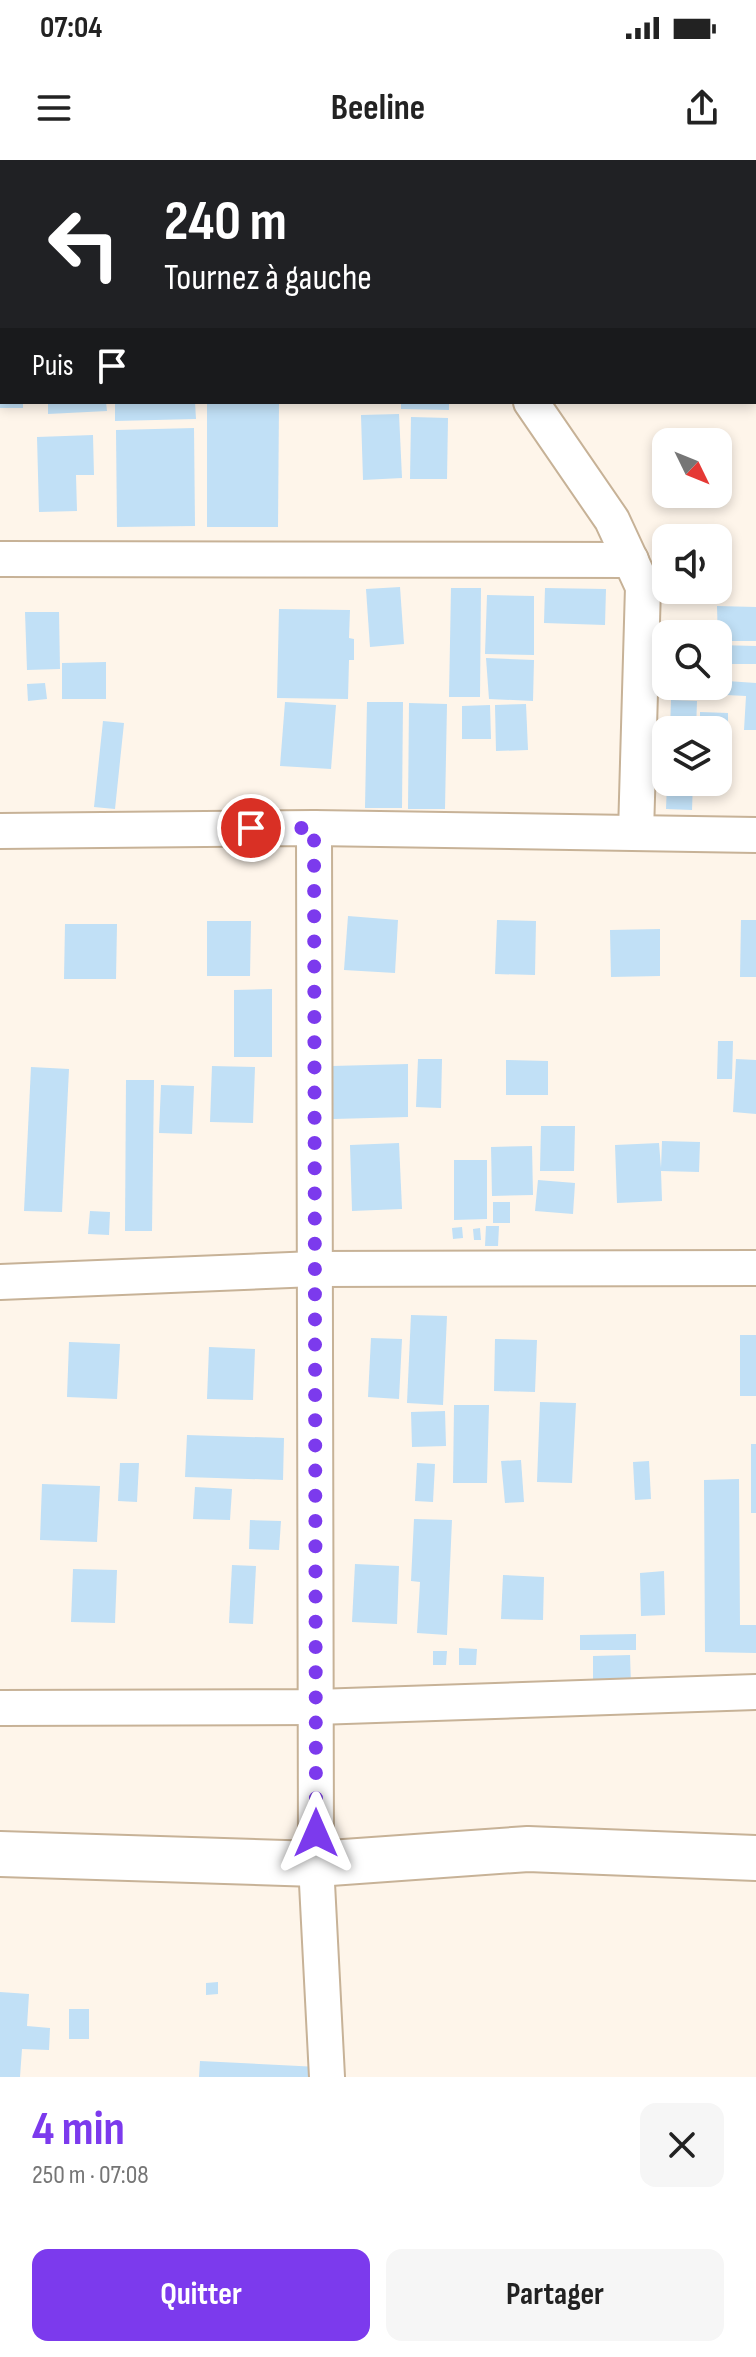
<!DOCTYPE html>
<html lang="fr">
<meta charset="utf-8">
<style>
body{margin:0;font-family:"Sofia Sans Condensed",sans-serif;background:#f6f6f6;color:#222;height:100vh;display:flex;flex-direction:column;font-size:30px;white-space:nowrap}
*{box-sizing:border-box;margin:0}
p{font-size:26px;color:#767676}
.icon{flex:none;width:44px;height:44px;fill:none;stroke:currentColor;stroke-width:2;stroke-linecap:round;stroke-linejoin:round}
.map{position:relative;height:1917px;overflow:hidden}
.drawer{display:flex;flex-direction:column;background:#fff;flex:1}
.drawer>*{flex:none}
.hud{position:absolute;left:0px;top:0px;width:756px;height:244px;box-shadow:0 4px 12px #0003;background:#202124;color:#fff;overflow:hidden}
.needle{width:52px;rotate:133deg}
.buttons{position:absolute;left:652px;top:268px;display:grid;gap:16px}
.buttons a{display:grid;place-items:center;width:80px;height:80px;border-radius:16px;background:#fff;box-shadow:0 4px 12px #0003;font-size:40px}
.pin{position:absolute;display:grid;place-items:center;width:68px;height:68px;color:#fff;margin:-34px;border:4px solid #fff;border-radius:50%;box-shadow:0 2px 8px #0007}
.me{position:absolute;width:88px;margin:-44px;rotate:0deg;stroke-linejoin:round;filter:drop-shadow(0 0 6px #0008)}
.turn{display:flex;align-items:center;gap:28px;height:168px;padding:0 32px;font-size:36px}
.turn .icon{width:104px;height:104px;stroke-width:2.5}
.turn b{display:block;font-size:56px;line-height:68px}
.then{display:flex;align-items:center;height:76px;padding:0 32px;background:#0003;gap:16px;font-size:30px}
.round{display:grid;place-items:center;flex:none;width:84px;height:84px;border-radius:16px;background:#f6f6f6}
.overview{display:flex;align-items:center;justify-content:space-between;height:136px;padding:0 32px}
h1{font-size:48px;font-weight:700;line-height:60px;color:#7c3aed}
.action{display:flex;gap:16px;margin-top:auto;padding:16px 32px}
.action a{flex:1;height:92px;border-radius:16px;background:#7c3aed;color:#fff;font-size:32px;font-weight:700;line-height:92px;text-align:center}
.action a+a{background:#f6f6f6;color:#222}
.status{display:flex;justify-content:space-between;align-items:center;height:56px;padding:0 40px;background:#fff;direction:ltr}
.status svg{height:22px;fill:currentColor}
header{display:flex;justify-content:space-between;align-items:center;height:104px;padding:0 32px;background:#fff;font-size:36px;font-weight:700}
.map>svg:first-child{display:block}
.building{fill:#c1e0f6}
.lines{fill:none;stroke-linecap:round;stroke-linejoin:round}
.minor-casing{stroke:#c7b297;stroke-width:38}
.highway-casing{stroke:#c7b297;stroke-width:48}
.minor{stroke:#fff;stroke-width:34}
.highway{stroke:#fff;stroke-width:44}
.route{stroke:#7c3aed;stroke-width:14;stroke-dasharray:0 25.2}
</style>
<div class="status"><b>07:04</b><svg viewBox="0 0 49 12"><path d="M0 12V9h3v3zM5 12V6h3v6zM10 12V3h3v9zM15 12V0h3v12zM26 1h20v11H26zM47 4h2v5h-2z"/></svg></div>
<header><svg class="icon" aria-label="menu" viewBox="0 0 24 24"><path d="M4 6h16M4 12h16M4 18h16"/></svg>Beeline<svg class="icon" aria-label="share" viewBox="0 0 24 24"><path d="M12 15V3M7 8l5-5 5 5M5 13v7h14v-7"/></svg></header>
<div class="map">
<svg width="756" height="1917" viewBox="0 0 756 1917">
<rect width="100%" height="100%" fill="#fef5ea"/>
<g class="building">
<rect x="0" y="242" width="23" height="6"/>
<path d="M48 242H106L107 251 48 254Z"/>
<path d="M115 242H195L196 259 115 261Z"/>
<path d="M207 242H279L278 367H207Z"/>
<path d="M401 242H449V250L401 249Z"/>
<path d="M399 254 402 318 363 320 361 255Z"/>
<path d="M411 257 448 258 447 319H410Z"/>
<path d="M194 268 195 366 117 367 116 270Z"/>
<path d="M93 275 94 315H76L77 351 39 352 37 277Z"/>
<path d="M400 427 404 484 370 487 366 429Z"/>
<path d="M451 428H481L480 537H449Z"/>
<path d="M545 428 606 429 605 465 544 463Z"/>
<rect x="667" y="430" width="27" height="10"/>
<path d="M487 435 534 436V495L485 494Z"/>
<path d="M717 446 756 447V481H718Z"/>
<path d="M279 449 350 450 349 478 354 479V500H349L348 539 277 538Z"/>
<path d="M25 452H59L60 509 27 510Z"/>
<path d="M718 485 756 486V504H718Z"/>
<path d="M486 498 534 500 533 541 489 539Z"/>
<path d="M106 502V539H62V503Z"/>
<path d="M727 521 756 523V570H744L746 536 726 535Z"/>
<path d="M45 523 47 539 28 541 27 524Z"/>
<path d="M671 540 697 541 696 570H670Z"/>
<path d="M285 542 336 545 331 609 280 606Z"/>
<path d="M367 542H403L402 648H365Z"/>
<path d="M409 543 447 544 445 649H408Z"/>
<path d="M526 544 528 590 496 591 495 545Z"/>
<path d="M490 545 491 579H462V546Z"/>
<path d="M700 552 728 553V591H718V570H700Z"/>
<path d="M103 561 124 563 115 649 94 647Z"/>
<path d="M667 622H693L692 650 666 649Z"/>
<path d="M348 756 398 760 395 813 344 810Z"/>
<path d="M497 760 536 761 535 815 495 814Z"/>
<path d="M741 760H756V817H740Z"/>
<path d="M207 761H251L250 816H207Z"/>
<path d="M65 764H117L116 819H64Z"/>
<path d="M660 769V816L611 817 610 770Z"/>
<path d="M272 829V897H234V830Z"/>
<path d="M718 881H733L732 919H717Z"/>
<path d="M418 899H442L441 948 416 947Z"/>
<path d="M736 899 756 900V954L733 952Z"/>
<path d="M506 900 548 901V935H506Z"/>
<path d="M408 904V957L333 959 332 906Z"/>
<path d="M212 906 255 907 253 963 210 962Z"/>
<path d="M31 907 69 909 62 1052 24 1051Z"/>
<path d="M126 920H154L152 1071H125Z"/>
<path d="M161 925 194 926 192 974 159 973Z"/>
<path d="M541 966H575L574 1011H540Z"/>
<path d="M662 981 700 982 699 1012 661 1011 662 1041 617 1043 615 985 659 983 661 1008Z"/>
<path d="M399 983 402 1049 352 1051 350 985Z"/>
<path d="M532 986 533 1035 492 1036 491 987Z"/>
<path d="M454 1000H487V1059L454 1060Z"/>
<path d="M538 1020 575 1023 573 1054 535 1051Z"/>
<rect x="493" y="1042" width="17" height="21"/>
<path d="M90 1051 110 1052 109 1075 88 1074Z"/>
<path d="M486 1066H499L498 1086H485Z"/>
<path d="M462 1067 463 1078 453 1079 452 1068Z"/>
<path d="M480 1068 481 1080H474L473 1069Z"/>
<path d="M411 1155 447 1156 443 1245 407 1243Z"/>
<rect x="740" y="1175" width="16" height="61"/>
<path d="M371 1178 402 1179 399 1239 368 1237Z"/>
<path d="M495 1179 537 1180 535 1232 494 1231Z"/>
<path d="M69 1182 120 1184 117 1239 67 1237Z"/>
<path d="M209 1187 255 1189 253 1240 207 1239Z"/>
<path d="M540 1242 576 1243 572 1323 537 1322Z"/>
<path d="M454 1245H489L487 1323H453Z"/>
<path d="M445 1251 446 1286 412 1287 411 1252Z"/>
<path d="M187 1275 284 1278 283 1320 185 1317Z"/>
<rect x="751" y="1284" width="5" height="69"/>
<path d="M521 1300 524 1342 505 1343 501 1301Z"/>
<path d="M649 1301 651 1339 635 1340 633 1302Z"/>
<path d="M120 1303H139L137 1342 118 1341Z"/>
<path d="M417 1303 435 1304 433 1342 415 1341Z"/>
<path d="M739 1319 740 1465H756V1493L705 1492 704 1320Z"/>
<path d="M42 1324 100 1326 97 1382 40 1380Z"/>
<path d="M195 1327 232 1329 230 1360 193 1359Z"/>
<path d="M414 1359 452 1360 447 1475 417 1473 420 1422 411 1421Z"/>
<path d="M250 1360 281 1361 279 1390 249 1389Z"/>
<path d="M355 1404 399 1406 397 1464 352 1462Z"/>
<path d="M232 1405 256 1406 253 1464 229 1463Z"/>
<path d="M73 1409 117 1410 115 1463 71 1462Z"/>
<path d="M664 1411 665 1455 641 1456 640 1413Z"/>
<path d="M503 1415 544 1417 543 1460 501 1459Z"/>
<path d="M636 1474V1490H580V1475Z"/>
<path d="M459 1488 477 1489 476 1505H459Z"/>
<path d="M433 1491H447L446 1505H433Z"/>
<path d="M630 1495 631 1525H593V1496Z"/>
<path d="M218 1822V1834L206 1835V1823Z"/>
<path d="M0 1832 29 1834 27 1866 50 1868 49 1890 22 1889 20 1917H0Z"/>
<rect x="69" y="1849" width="20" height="30"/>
<path d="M200 1901 319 1907 318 1917H199Z"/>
</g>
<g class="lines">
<defs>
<g id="minor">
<path d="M372 0 373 2"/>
<path d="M656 0 657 2"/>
<path d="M0 113H2"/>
<path d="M754 155 756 159"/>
<path d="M531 242 612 360 643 427 636 673"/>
<path d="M0 399 631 400"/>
<path d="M314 668 756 675"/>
<path d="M0 671 314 668 316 1704 327 1917"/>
<path d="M0 1122 314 1109 756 1108"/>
<path d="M0 1548 316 1547 756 1532"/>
</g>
<path id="highway" d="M0 1694 316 1704 528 1689 756 1698"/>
</defs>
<use href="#minor" class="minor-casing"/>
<use href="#highway" class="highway-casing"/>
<use href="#minor" class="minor"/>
<use href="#highway" class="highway"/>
</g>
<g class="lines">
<path class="route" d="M251 668H314L316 1673"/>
</g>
</svg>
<div class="buttons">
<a><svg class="needle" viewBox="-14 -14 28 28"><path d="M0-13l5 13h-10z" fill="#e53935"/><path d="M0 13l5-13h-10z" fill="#767676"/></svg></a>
<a><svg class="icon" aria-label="sound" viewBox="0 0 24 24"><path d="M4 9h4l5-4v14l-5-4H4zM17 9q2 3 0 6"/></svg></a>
<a><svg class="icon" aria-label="search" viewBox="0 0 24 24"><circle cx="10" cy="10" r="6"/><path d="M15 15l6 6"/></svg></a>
<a><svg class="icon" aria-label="layers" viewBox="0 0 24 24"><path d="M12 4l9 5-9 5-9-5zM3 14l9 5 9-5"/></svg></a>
</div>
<div class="pin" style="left:251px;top:668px;background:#d93025"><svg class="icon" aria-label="arrive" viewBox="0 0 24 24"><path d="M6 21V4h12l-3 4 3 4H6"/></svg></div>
<svg class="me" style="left:316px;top:1673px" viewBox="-20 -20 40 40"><path d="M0-17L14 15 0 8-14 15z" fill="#7c3aed" stroke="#fff" stroke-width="4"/></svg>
<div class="hud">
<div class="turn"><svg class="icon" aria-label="left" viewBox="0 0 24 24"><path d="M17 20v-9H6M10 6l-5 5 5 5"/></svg><div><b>240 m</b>Tournez à gauche</div></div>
<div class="then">Puis<svg class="icon" aria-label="arrive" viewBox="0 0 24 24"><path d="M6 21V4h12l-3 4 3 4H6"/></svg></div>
</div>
</div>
<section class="drawer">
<div class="overview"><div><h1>4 min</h1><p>250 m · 07:08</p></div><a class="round"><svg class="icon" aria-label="close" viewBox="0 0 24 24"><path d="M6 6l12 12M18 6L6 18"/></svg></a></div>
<div class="action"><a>Quitter</a><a>Partager</a></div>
</section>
